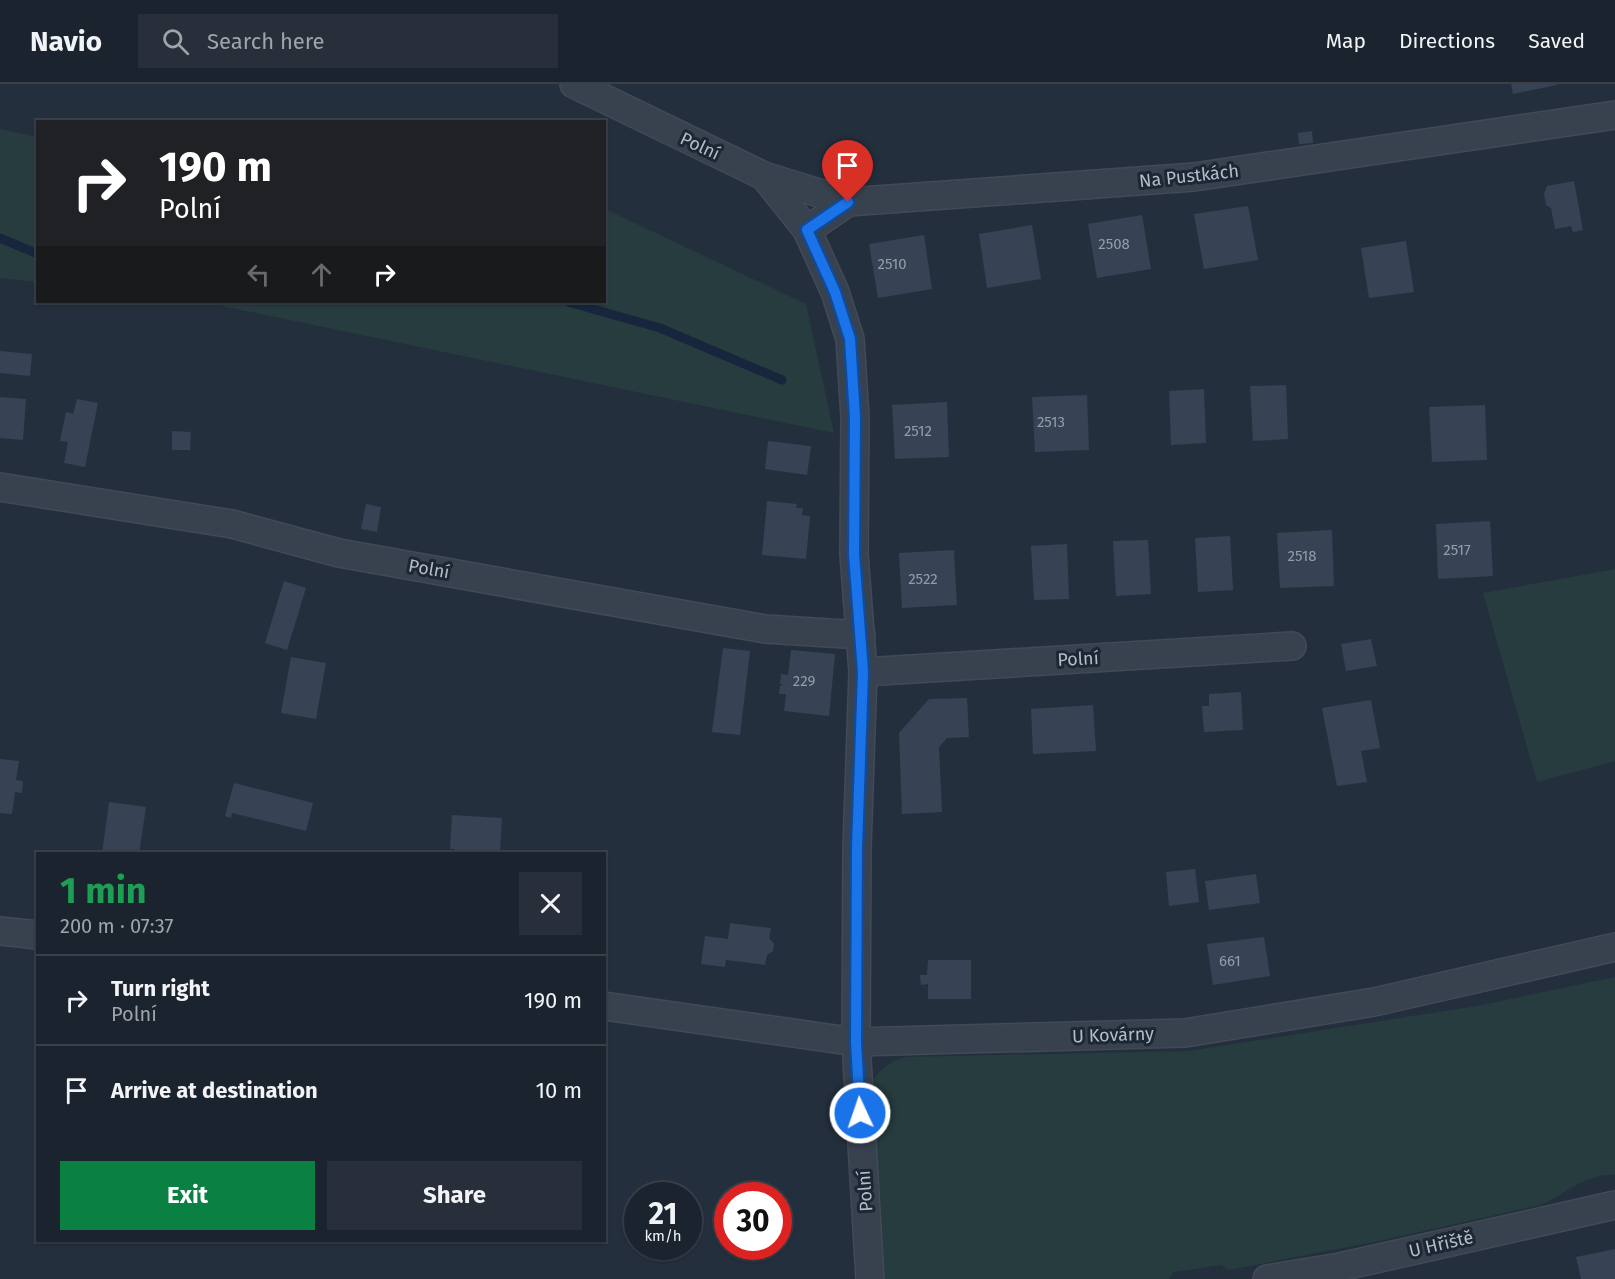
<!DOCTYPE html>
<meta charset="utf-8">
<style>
body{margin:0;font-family:"Fira Sans",sans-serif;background:#282f3a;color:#f1f3f6;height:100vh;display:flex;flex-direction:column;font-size:22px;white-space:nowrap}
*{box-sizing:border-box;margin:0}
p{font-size:20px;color:#a0a4aa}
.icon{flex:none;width:33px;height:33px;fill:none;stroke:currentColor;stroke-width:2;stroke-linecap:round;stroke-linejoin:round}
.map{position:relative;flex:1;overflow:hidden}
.drawer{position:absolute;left:36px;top:768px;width:570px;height:390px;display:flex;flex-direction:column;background:#1b232e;border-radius:0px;box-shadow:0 2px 4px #0004,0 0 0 2px #39404a}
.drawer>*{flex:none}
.hud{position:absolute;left:36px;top:36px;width:570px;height:183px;border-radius:0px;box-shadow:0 2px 4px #0004,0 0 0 2px #39404a;background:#202124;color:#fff;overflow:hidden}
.speed{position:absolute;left:624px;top:1098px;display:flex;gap:12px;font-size:30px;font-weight:700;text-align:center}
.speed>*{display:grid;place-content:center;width:78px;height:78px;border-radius:50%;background:#1b232e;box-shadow:0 2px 4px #0004,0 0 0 2px #39404a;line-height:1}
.speed small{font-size:15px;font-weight:400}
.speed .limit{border:9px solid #d22;background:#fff;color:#111}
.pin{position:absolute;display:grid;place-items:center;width:51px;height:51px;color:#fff;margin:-62px -26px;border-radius:50% 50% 50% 0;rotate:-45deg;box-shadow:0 0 6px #0007}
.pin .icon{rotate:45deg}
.me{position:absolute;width:66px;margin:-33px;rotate:357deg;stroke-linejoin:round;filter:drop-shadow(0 0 4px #0008)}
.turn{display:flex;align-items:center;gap:21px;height:126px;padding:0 24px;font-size:27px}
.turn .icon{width:78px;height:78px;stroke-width:2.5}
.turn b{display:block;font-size:42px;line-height:51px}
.lanes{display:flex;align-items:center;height:57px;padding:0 24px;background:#0003;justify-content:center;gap:30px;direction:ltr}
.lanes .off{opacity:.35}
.round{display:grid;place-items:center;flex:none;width:63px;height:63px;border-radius:0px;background:#282f3a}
.overview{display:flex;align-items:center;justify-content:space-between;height:102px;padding:0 24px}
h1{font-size:36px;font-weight:700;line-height:45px;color:#1e9e55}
.action{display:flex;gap:12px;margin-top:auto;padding:12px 24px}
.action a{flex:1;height:69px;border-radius:0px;background:#0b8043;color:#fff;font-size:24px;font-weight:700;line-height:69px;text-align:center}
.action a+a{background:#282f3a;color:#f1f3f6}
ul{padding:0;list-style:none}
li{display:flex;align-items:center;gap:18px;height:90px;padding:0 24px;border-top:2px solid #39404a}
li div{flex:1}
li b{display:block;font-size:22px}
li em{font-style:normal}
header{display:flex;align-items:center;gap:36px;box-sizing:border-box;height:84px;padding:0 30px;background:#1b232e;border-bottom:2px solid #39404a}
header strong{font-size:28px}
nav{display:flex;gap:33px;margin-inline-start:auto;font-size:21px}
.search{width:420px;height:54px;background:#282f3a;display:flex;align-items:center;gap:15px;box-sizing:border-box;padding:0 21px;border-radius:0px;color:#a0a4aa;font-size:22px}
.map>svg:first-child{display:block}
.green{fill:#263c3f}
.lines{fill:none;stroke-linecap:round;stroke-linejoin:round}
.stream{stroke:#17263c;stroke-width:9}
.building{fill:#364354}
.street-casing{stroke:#414a57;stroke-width:30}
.street{stroke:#38414e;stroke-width:27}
.route-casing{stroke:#114b97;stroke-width:15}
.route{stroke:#1a73e8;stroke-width:10}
.labels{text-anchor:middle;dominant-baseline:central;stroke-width:6;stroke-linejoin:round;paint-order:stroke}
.number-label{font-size:15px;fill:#929caa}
.street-label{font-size:18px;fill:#b4bcc9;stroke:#1d2633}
</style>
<header>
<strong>Navio</strong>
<div class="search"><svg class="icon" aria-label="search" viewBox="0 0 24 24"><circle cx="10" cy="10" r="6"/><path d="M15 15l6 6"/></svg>Search here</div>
<nav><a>Map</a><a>Directions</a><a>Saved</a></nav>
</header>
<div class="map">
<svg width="1615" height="1195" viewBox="0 0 1615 1195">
<rect width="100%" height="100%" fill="#242f3e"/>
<g class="green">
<path d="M0 45 37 53V198L0 194Z"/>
<path d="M605 125 806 220 834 349 203 218H604Z"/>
<path d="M1615 485V677L1537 698 1483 509Z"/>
<path d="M1615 893V1091C1587 1089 1565 1110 1541 1121L1379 1157 1229 1186 1221 1181 1174 1188 1169 1195H881L868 1009C876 987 884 980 906 973L1188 967 1477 922Z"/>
</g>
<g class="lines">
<g class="stream">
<path d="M0 154 38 170"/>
<path d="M568 218 660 244 782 296"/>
</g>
</g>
<g class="building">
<path d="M1511 0H1557V1L1513 10Z"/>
<path d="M1312 47 1313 59 1299 60 1298 49Z"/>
<path d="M1574 97 1583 146 1573 148 1571 142 1555 145 1551 124 1546 121 1544 110 1547 102Z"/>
<path d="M1248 122 1258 176 1204 185 1194 130Z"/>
<path d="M1142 131 1151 185 1097 194 1088 140Z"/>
<path d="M1032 141 1041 195 987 204 979 150Z"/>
<path d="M924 151 932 205 878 214 869 160Z"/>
<path d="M1406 157 1414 208 1369 214 1361 164Z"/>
<path d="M0 267 32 270 30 292 0 289Z"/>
<path d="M1286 301 1288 355 1253 357 1250 302Z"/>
<path d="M1204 305 1206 359 1171 361 1169 307Z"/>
<path d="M1087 311 1089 366 1035 368 1032 313Z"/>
<path d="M0 313 26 315 23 356 0 354Z"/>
<path d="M77 315 98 319 85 383 64 379 68 358 60 357 66 328 73 330Z"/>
<path d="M947 318 949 373 895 375 892 321Z"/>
<path d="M1485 321 1487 376 1432 378 1429 323Z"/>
<path d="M172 347 191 348 190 366H172Z"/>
<path d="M768 357 811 362 807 391 765 385Z"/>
<path d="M767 417 797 420 796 424H803L802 431 810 432 806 475 762 471Z"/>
<path d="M366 420 381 423 377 448 361 445Z"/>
<path d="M1490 437 1493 492 1438 495 1436 440Z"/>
<path d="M1332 446 1334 502 1280 504 1277 449Z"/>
<path d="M1230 452 1233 506 1198 508 1195 454Z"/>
<path d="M1148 456 1151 510 1116 512 1113 457Z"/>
<path d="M1067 460 1069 515 1034 516 1031 462Z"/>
<path d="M954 466 957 521 902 524 899 469Z"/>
<path d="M284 497 306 504 287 566 265 559Z"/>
<path d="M1371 555 1377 582 1346 587 1341 560Z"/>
<path d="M723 564 750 567 740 651 712 648Z"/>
<path d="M791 566 835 570 829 632 784 627 786 610H779L780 602 784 600H780L781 590 788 591Z"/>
<path d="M291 573 326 579 316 635 281 629Z"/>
<path d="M1241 608 1243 646 1204 648 1202 622H1209V610Z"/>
<path d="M967 614 969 653 947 654 939 663 942 728 902 730 899 649 929 615Z"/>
<path d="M1371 616 1380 664 1361 667 1367 698 1337 702 1322 624Z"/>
<path d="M1093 621 1096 667 1033 670 1031 625Z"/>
<path d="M0 675 19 677 16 696 23 697 22 709 15 708 12 730 0 729Z"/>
<path d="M234 699 313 719 306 747 232 729 231 734 225 732Z"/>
<path d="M109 718 146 723 139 770H102Z"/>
<path d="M452 731 502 734 500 770H454L455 765H450Z"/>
<path d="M1195 785 1199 818 1169 822 1166 788Z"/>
<path d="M1256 790 1260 819 1209 826 1205 797Z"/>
<path d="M730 839 771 844 769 854 774 860 773 867 767 871 765 881 726 876 725 883 701 880 705 852 728 855Z"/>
<path d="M1264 853 1270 892 1213 901 1207 860Z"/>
<path d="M928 876H971V915H928V900L921 901 920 891H927Z"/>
<path d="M1615 1165V1195H1581L1576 1173Z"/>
</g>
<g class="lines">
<defs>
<g id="street">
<path d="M574 0 764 92 807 146 835 208 850 255 855 333 854 470 863 588 857 764 856 958 870 1195"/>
<path d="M764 92 848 118 1194 93 1615 31"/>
<path d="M807 146 848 118"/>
<path d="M0 403 232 440 339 469 765 545 861 551"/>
<path d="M863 588 1292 562"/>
<path d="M0 847 38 851"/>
<path d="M604 922 856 958 1185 949 1374 918 1615 863"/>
<path d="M1267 1195 1340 1183 1615 1121"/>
</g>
</defs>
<use href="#street" class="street-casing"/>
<use href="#street" class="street"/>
</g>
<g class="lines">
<defs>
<path id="route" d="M848 118 807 146 835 208 850 255 855 333 854 470 863 588 857 764 856 958 860 1029"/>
</defs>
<use href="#route" class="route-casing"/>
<use href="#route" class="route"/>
</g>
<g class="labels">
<g class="number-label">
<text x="1114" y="160">2508</text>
<text x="892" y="180">2510</text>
<text x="1051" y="338">2513</text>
<text x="918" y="347">2512</text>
<text x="1457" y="466">2517</text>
<text x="1302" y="472">2518</text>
<text x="923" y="495">2522</text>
<text x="804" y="597">229</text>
<text x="1230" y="877">661</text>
</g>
<g class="street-label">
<text transform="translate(700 62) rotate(25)">Polní</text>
<text transform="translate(1189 92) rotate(-6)">Na Pustkách</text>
<text transform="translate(429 485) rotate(10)">Polní</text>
<text transform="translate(1078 575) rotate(-3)">Polní</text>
<text transform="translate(1113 951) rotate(-2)">U Kovárny</text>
<text transform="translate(865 1107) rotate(-94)">Polní</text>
<text transform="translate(1441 1160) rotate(-13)">U Hřiště</text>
</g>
</g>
</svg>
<div class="speed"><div>21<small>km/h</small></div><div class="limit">30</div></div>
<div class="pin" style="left:848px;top:118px;background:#d93025"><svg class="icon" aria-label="arrive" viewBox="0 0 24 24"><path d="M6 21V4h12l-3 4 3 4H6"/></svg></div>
<svg class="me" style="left:860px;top:1029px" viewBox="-20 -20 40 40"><circle r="17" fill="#1a73e8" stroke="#fff" stroke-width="3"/><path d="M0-11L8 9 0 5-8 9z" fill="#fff"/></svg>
<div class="hud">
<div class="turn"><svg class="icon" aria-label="right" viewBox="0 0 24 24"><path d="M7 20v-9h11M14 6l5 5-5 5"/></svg><div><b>190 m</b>Polní</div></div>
<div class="lanes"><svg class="icon off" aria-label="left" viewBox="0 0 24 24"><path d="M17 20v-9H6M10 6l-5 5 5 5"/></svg><svg class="icon off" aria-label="ahead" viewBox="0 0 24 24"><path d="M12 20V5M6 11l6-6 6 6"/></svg><svg class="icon" aria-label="right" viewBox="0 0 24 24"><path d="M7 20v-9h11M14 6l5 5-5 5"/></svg></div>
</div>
<section class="drawer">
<div class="overview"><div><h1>1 min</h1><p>200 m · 07:37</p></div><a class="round"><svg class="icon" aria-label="close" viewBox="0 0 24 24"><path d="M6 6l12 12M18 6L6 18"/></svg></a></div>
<ul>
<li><svg class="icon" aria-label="right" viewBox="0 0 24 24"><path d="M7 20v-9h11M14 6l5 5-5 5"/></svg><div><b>Turn right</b><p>Polní</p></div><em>190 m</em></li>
<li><svg class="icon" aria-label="arrive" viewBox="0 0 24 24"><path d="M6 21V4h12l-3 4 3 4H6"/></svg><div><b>Arrive at destination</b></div><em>10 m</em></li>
</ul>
<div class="action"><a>Exit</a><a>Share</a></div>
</section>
</div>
